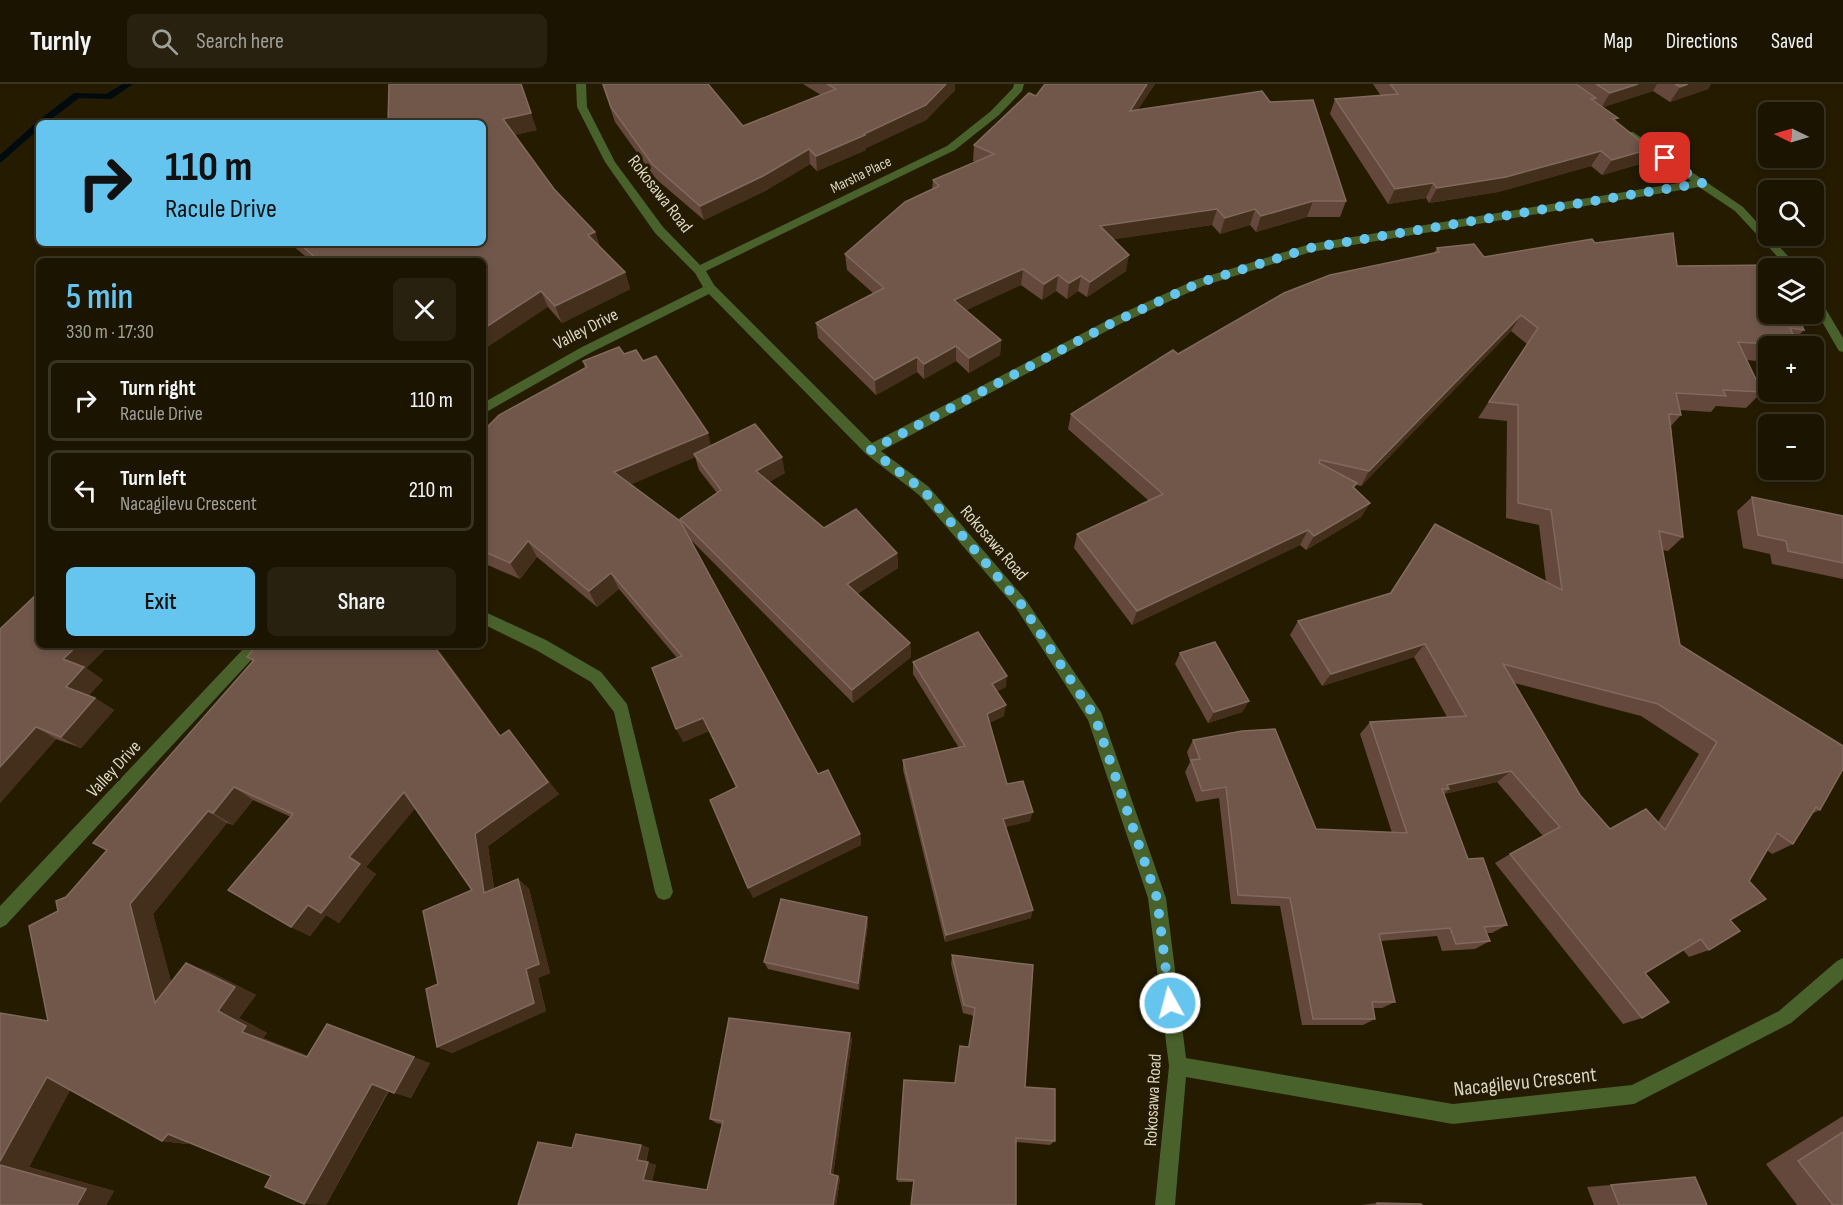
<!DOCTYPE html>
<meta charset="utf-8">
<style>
body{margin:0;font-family:"Sofia Sans Condensed",sans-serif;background:#28210f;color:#f1f3f6;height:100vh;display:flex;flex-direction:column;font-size:22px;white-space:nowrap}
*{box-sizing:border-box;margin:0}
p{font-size:20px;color:#a09e99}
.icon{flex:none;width:33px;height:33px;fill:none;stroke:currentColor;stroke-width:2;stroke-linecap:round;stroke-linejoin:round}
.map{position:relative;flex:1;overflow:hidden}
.panel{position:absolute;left:36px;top:174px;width:450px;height:390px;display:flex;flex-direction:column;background:#1b1400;border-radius:9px;box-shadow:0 3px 9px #0003,0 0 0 2px #393322}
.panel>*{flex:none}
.guide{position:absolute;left:36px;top:36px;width:450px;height:126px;border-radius:9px;box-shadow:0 3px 9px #0003,0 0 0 2px #393322;background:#65c5ef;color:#111;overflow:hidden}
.needle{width:39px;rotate:275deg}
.controls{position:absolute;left:1758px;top:18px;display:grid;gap:12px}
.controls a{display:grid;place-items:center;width:66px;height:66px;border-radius:9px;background:#1b1400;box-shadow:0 3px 9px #0003,0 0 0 2px #393322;font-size:30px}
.pin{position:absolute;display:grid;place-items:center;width:51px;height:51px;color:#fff;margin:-26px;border-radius:12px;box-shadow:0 3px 9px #0006}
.me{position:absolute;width:66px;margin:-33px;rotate:353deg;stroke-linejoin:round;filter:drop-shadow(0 0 4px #0008)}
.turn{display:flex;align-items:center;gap:21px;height:126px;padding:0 30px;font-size:27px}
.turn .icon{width:78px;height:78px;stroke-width:2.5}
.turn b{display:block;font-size:42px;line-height:51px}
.round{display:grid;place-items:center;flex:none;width:63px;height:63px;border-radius:9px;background:#28210f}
.overview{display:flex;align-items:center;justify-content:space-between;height:102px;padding:0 30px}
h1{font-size:36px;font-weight:600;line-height:45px;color:#65c5ef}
.button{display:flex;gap:12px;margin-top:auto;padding:12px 30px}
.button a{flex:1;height:69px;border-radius:9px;background:#65c5ef;color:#111;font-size:24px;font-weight:600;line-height:69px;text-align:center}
.button a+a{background:#28210f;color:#f1f3f6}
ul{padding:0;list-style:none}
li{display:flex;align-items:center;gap:18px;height:81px;margin:0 12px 9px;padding:0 18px;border:3px solid #393322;border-radius:9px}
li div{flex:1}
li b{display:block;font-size:22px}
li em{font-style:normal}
header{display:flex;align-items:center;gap:36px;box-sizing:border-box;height:84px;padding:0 30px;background:#1b1400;border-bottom:2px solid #393322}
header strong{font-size:28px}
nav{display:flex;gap:33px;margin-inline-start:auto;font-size:21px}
.search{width:420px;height:54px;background:#28210f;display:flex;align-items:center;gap:15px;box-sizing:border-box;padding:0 21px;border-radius:9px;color:#a09e99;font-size:22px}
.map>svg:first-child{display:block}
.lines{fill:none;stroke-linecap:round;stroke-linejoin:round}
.stream{fill:#000a0f;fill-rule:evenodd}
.street{fill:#49612b;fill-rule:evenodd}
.wall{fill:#63483b;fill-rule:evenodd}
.shaded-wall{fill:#442f1d}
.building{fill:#70574a;stroke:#806a5d;stroke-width:1.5;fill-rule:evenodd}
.route{stroke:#65c5ef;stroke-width:10;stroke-dasharray:0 18}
.labels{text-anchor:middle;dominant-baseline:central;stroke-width:6;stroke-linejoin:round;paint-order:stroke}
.far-street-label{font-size:15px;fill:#d9d4c3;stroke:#241b00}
.street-label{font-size:18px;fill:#d9d4c3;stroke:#241b00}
.near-street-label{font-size:21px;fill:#d9d4c3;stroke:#241b00}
</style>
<header>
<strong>Turnly</strong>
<div class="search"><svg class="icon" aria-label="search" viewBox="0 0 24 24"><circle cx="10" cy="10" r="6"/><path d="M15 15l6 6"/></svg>Search here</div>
<nav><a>Map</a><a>Directions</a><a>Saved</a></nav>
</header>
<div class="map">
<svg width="1843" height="1121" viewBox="0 0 1843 1121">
<rect width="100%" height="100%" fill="#241b00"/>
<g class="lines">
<path class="stream" d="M123 0H133L111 15 79 14 46 39H39V45L0 79V71L38 37 74 9 106 10Z"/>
<g class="street">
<path d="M576 0H586L587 23 615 78 663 143 700 181 947 62 991 27 1013 4 1014 0H1024L1022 7 999 31 955 66 706 187 714 201 872 359 1112 234 1195 196 1310 160 1691 97 1625 52V48H1633L1743 123 1799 184H1788L1735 127 1699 103 1311 168 1203 202 1120 240 881 367 929 403 1026 516 1101 628 1166 814 1186 974 1453 1020 1632 1001 1779 927 1837 877 1843 874V895L1791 939 1634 1020 1453 1040 1186 993 1175 1121H1155L1169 982 1148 814 1088 636 1016 524 919 411 866 370 709 210 590 269 483 330V319L582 263 703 203 695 189 655 149 605 78 577 23Z"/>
<path d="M1814 211 1818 212 1843 254V268L1839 267 1814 224Z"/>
<path d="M483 527 546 556 601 588 627 620 673 808 670 814 664 816 658 814 655 808 614 628 591 598 536 566 483 540Z"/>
<path d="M247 561H265L6 841 0 844V822Z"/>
</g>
</g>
<g class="wall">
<path d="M602 0H708L743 42 821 11 803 0H955V6L926 36 866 64V66L817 87 810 80 765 107 704 136 656 95 615 38Z"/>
<path d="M1045 0H1155L1138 25 1346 117 1340 133H1307L1256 148 1250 141 1220 150 1212 141 1113 155 1126 187 1087 213 1078 207 1067 215 1056 207 1042 216 1021 201 966 226 1001 256 1000 271 969 289 956 277 924 295 917 288 876 311 818 254 816 239 873 209 847 186 845 170 932 105 933 96 976 78 973 77 974 61 1036 12Z"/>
<path d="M1373 0H1711L1708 5 1670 18 1653 7 1603 23 1615 37 1650 65 1640 80 1602 91 1591 82 1498 108 1429 119 1426 114 1388 120 1330 30 1335 15 1381 12Z"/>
<path d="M483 39 537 46 514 51 554 105 595 148 600 163 625 188 630 205 562 239 548 223 483 177H311L292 161 291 159H483Z"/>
<path d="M1595 159 1677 182 1804 246 1795 255 1798 262H1768V278L1746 276 1762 308 1746 324 1716 322 1711 328 1680 326 1681 331 1671 342 1683 453 1668 467 1662 466 1680 561 1820 726 1811 730 1793 760 1772 770 1767 766 1749 797 1730 836 1709 866 1689 873 1683 866 1645 889 1642 934 1623 940 1495 779 1510 770 1543 752 1497 698 1444 710 1468 775 1507 841 1492 849H1487L1490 857 1475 865 1442 867 1437 852 1381 857 1395 918 1382 924H1373L1375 935 1363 941H1302L1280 822 1231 820 1219 714 1196 718 1185 688 1190 678 1187 668 1193 656 1316 745 1392 749 1360 650 1370 638 1447 633 1414 573 1322 602 1290 551 1298 537 1389 510 1435 440 1546 498 1539 441 1506 434 1507 337 1478 334 1527 260 1511 247 1361 402 1356 401 1354 404 1370 419 1361 433 1306 466 1300 461 1132 541 1074 464 1077 450 1149 417 1068 345 1071 330 1178 270 1434 169 1437 164 1484 173ZM1514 599 1641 632 1699 670 1658 738 1610 745 1580 711Z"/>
<path d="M624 270 643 277 711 362 785 389 769 398 824 444 897 469 898 484 857 510 910 559 911 573 853 619 690 455 818 690 860 750 861 761 753 814 736 704 709 647 683 658 677 574 619 505 597 523 537 473 520 495 483 479V347L585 284 583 277ZM695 373 699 386 717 409 680 435 682 440 631 400Z"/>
<path d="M1752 413 1843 432V495L1772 480 1770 470 1743 464 1737 427Z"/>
<path d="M0 545 39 561H109L86 584 103 596 89 611 95 614 114 626 81 664 56 655 0 719Z"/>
<path d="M440 568 501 652 559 710 488 762 494 804 518 795 529 805 550 889 538 894 546 927 452 969 437 963 438 900 472 806 415 724 366 783 376 790 339 839 326 831 310 852 291 843V733L253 716 233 741 227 739 153 830 171 898 208 887 256 911 239 934 267 949 263 954 308 972 430 979 411 1014 389 1007 326 1121 271 1092 189 1058 187 1060 162 1057 70 1006 29 1083 114 1107 106 1121H0L48 937 58 827 107 766 252 577 247 573Z"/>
<path d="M1180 569 1249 617 1242 628 1208 639 1175 580Z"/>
<path d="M913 578 1006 603 997 607 1004 632 989 639 1007 700 1030 737 1005 743 1031 834 945 858 903 686V676L959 664 913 590Z"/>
<path d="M868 840 859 906 768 885 764 878Z"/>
<path d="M952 871 1055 1057 1050 1061 1016 1058 914 1098H898L897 1095 954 999 968 963 974 932 963 929 951 880Z"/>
<path d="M852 955 833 1091 838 1092 840 1094 836 1121H518L572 1064 641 1061 649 1064 646 1078 656 1081 652 1097 707 1106 722 1040 716 1039 710 1035Z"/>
<path d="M1843 1032V1121H1797L1766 1080Z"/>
<path d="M1668 1096 1707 1121H1594L1587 1103Z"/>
<path d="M1377 1119 1422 1121H1361Z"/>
</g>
<g class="shaded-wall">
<path d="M946 0H955V6L926 36 866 64V66L817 87 816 72 864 50Z"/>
<path d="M1147 0H1155L1127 42 1130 27Z"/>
<path d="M1638 0H1657L1653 7 1601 24 1610 9Z"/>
<path d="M1688 0H1711L1708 5 1670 18 1680 3Z"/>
<path d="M531 29 537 46 509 52 503 35Z"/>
<path d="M809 65 810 80 765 107 704 136 700 122Z"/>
<path d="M1650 65 1640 80 1602 91 1612 76Z"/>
<path d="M1601 67 1591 82 1498 108 1429 119 1437 104Z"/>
<path d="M1433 99 1426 114 1388 120 1395 105Z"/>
<path d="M1313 117 1307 133 1256 148 1261 132Z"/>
<path d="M1217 125 1212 141 1097 158 1100 142Z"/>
<path d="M1255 125 1250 141 1220 150 1225 134Z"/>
<path d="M595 148 600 165 588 151Z"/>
<path d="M1129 171 1126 187 1087 213 1090 198Z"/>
<path d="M1023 185 1021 201 954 232V216Z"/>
<path d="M625 188 630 205 562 239 555 222Z"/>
<path d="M1058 191 1056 207 1042 216 1044 200Z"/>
<path d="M1081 192 1078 207 1067 215 1069 199Z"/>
<path d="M541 207 548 223 483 266V245Z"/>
<path d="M1521 231 1511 247 1361 402 1369 387Z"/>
<path d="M1001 256 1000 271 969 289V274Z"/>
<path d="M956 262V277L924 295V280Z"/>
<path d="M917 273V288L876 311 875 296Z"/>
<path d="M708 349 712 366 694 370 695 373 621 405 614 388Z"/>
<path d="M782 373 785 389 760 403 756 387Z"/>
<path d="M1370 419 1361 433 1306 466 1314 452Z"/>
<path d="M1308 446 1300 461 1132 541 1137 527Z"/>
<path d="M528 457 537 473 520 495 510 479Z"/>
<path d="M897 469 898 484 849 515 847 500Z"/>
<path d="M611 489 619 505 597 523 589 507Z"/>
<path d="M910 559 911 573 853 619 852 606Z"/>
<path d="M1425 560 1414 573 1322 602 1331 590Z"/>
<path d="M78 561H109L86 584 103 596 85 615 66 603 63 575Z"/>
<path d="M433 561 440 568 511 666 500 652Z"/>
<path d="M1007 592 1006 603 990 611 992 600Z"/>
<path d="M95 614 114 626 81 664 61 653Z"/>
<path d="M1249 617 1242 628 1208 639 1214 628Z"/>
<path d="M1006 621 1004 632 985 641 987 630Z"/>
<path d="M703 634 709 647 683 658 676 645Z"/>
<path d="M36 643 56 655 0 719V683Z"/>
<path d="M520 660 559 710 488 762 496 819 484 809 475 750Z"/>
<path d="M1511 687 1497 698 1444 710 1449 705 1447 701Z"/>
<path d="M234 703 253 716 233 741 213 729Z"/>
<path d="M404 708 419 720 366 783 376 790 339 839 326 831 310 852 291 843 308 821Z"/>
<path d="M208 727 227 739 153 830 179 926 155 919 130 820Z"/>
<path d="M1033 728 1030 737 1001 744 1003 735Z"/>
<path d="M860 750 861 761 753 814 748 804Z"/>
<path d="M518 795 529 805 550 889 538 894 546 927 452 969 437 963 526 885Z"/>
<path d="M1033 826 1031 834 945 858 946 851Z"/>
<path d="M867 833 868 840 859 906 858 899Z"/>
<path d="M186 879 208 887 256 911 239 934 267 949 263 954 327 979 307 973 242 948 218 927Z"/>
<path d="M327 940 430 979 411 1014 394 1009Z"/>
<path d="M850 949 852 955 833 1092 830 1090Z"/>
<path d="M47 993 74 999 29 1083 114 1107 106 1121H77L0 1081V1077Z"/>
<path d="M372 1000 389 1005 326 1121 304 1120Z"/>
<path d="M168 1050 192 1054 187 1060 162 1057Z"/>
<path d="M641 1061 649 1064 645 1079 637 1076Z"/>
<path d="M648 1078 656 1081 652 1098 643 1096Z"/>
<path d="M838 1092 840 1094 836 1121H833Z"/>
</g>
<g class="building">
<path d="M389 0H521L531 29 503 35 554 105 595 148 588 151 625 188 555 222 541 207 483 245V177H319L299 159H483V39H388Z"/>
<path d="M603 0H708L743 42 836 5 827 0H946L926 21 864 50 865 51 816 72 809 65 763 92 700 122 652 80 611 23Z"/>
<path d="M1045 0H1147L1130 27 1262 7 1270 18 1313 16 1346 117H1313L1261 132 1255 125 1225 134 1217 125 1100 142 1129 171 1090 198 1081 192 1069 199 1058 191 1044 200 1023 185 954 216 1001 256 969 274 956 262 924 280 917 273 875 296 816 239 884 204 845 170 905 118 939 102 933 96 994 70 974 61 1029 9 1036 12Z"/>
<path d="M1390 0H1576L1596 14 1591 15 1618 34 1613 35 1650 65 1612 76 1601 67 1506 93 1437 104 1433 99 1395 105 1335 15 1398 10Z"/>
<path d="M1596 0H1638L1610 9Z"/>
<path d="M1675 0H1688L1680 3Z"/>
<path d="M1673 149 1677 182 1773 181 1775 184H1768V230H1797L1804 246 1790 244 1798 262 1738 258 1762 308 1723 306 1726 312 1676 309 1681 331 1669 330 1683 453 1659 447 1680 561 1843 662V685L1820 726 1816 723 1793 760 1777 749 1749 797 1766 815 1730 836 1740 847 1709 866 1701 855 1645 889 1669 918 1642 934 1510 770 1560 743 1511 687 1447 701 1449 705H1442L1468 775 1483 774 1507 841 1484 843 1490 857 1456 860 1450 844 1379 850 1395 918H1372L1375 935H1313L1290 814 1238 811 1226 703 1202 707 1191 676 1200 675 1193 656 1242 647 1275 645 1316 745 1407 749 1370 638 1466 632 1425 560 1331 590 1298 537 1391 509 1435 440 1562 506 1551 426 1518 419V321L1489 318 1538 244 1521 231 1369 387 1320 376 1319 379 1357 399 1353 403 1370 419 1314 452 1308 446 1137 527 1077 450 1163 410 1071 330 1173 266 1178 270 1284 209 1330 191 1439 168 1437 164 1474 160 1484 173 1592 155 1595 159ZM1503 580 1658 620 1717 658 1665 746 1646 725 1610 745 1580 711Z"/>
<path d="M619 263 624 270 636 266 643 277 656 272 708 349 614 388 680 437 818 690 828 686 860 750 748 804 710 716 737 703 703 634 676 645 652 584 682 572 611 489 589 507 528 457 510 479 483 467V347L499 331 587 283 583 277Z"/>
<path d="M755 340 782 373 756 387 824 444 856 425 897 469 847 500 910 559 852 606 680 435 721 406 694 370Z"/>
<path d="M1752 413 1843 432V479L1788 467 1786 457 1758 451Z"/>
<path d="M39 508V561H78L63 575 84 583 66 603 95 614 61 653 36 643 0 683V545Z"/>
<path d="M978 548 1007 592 992 600 1006 621 987 630 1007 700 1023 697 1033 728 1003 735 1033 826 946 851 903 676 965 662 913 578Z"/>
<path d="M1215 558 1249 617 1214 628 1180 569Z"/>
<path d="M257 561H433L500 652 509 646 548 698 475 750 484 809 518 795 539 880 526 885 534 919 437 963 426 905 438 900 423 827 472 806 404 708 349 773 360 780 321 829 308 821 291 843 228 806 293 730 234 703 213 729 208 727 130 820 155 919 186 879 235 903 218 927 246 942 242 948 307 973 327 940 414 973 394 1009 372 1000 304 1120 265 1103 271 1092 168 1050 162 1057 47 993 0 1077V929L48 937 29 842 58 827 56 817 66 813 107 766 93 759 254 576 247 573Z"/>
<path d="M781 815 867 833 858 899 764 878Z"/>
<path d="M952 871 1033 881 1025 1003 1055 1005V1057L1016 1054V1121H911L914 1096 897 1095 904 996 955 999 960 962 969 963 975 924 964 921Z"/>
<path d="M729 934 850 949 830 1090 838 1092 833 1121H518L538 1058 572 1064 576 1050 641 1061 637 1076 648 1078 643 1096 707 1106 723 1037 710 1035Z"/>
<path d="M1843 1048V1121H1833L1798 1077Z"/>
<path d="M0 1081 86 1105 77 1121H0Z"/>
<path d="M1695 1093 1707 1121H1619L1611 1101Z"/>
<path d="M1377 1119 1421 1120 1422 1121H1377Z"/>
</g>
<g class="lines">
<path class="route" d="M1170 919 1157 814 1095 633 1021 520 924 407 871 366 1116 237 1199 199 1310 164 1702 99 1665 74"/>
</g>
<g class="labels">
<g class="far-street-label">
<text transform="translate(861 91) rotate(-26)">Marsha Place</text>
</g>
<g class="street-label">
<text transform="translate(660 110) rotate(52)">Rokosawa Road</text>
<text transform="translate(586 245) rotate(-27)">Valley Drive</text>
<text transform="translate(994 459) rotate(49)">Rokosawa Road</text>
<text transform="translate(114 685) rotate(-47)">Valley Drive</text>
<text transform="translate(1153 1016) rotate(-87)">Rokosawa Road</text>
</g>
<g class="near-street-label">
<text transform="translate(1525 998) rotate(-6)">Nacagilevu Crescent</text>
</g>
</g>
</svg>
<div class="controls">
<a><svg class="needle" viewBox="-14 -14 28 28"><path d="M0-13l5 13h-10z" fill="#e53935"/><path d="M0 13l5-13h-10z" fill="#a09e99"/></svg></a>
<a><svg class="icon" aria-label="search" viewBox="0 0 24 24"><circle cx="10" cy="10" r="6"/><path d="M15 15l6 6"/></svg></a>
<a><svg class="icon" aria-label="layers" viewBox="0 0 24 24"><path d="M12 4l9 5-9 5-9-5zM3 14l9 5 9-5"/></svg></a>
<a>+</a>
<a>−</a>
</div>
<div class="pin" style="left:1665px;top:74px;background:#d93025"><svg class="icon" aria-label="arrive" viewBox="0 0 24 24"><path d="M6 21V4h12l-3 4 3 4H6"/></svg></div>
<svg class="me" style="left:1170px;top:919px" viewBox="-20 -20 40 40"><circle r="17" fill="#65c5ef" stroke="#fff" stroke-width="3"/><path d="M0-11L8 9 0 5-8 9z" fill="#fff"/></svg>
<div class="guide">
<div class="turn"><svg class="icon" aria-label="right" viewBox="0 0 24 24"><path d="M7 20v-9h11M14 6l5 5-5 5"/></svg><div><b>110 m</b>Racule Drive</div></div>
</div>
<section class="panel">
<div class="overview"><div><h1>5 min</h1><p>330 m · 17:30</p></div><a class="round"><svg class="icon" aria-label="close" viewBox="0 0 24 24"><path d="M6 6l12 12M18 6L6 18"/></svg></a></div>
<ul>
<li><svg class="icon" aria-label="right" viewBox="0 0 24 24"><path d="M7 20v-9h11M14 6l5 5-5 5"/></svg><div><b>Turn right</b><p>Racule Drive</p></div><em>110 m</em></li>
<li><svg class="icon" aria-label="left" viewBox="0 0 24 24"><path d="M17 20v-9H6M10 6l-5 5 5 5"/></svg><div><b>Turn left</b><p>Nacagilevu Crescent</p></div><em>210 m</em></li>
</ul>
<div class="button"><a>Exit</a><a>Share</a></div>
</section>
</div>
